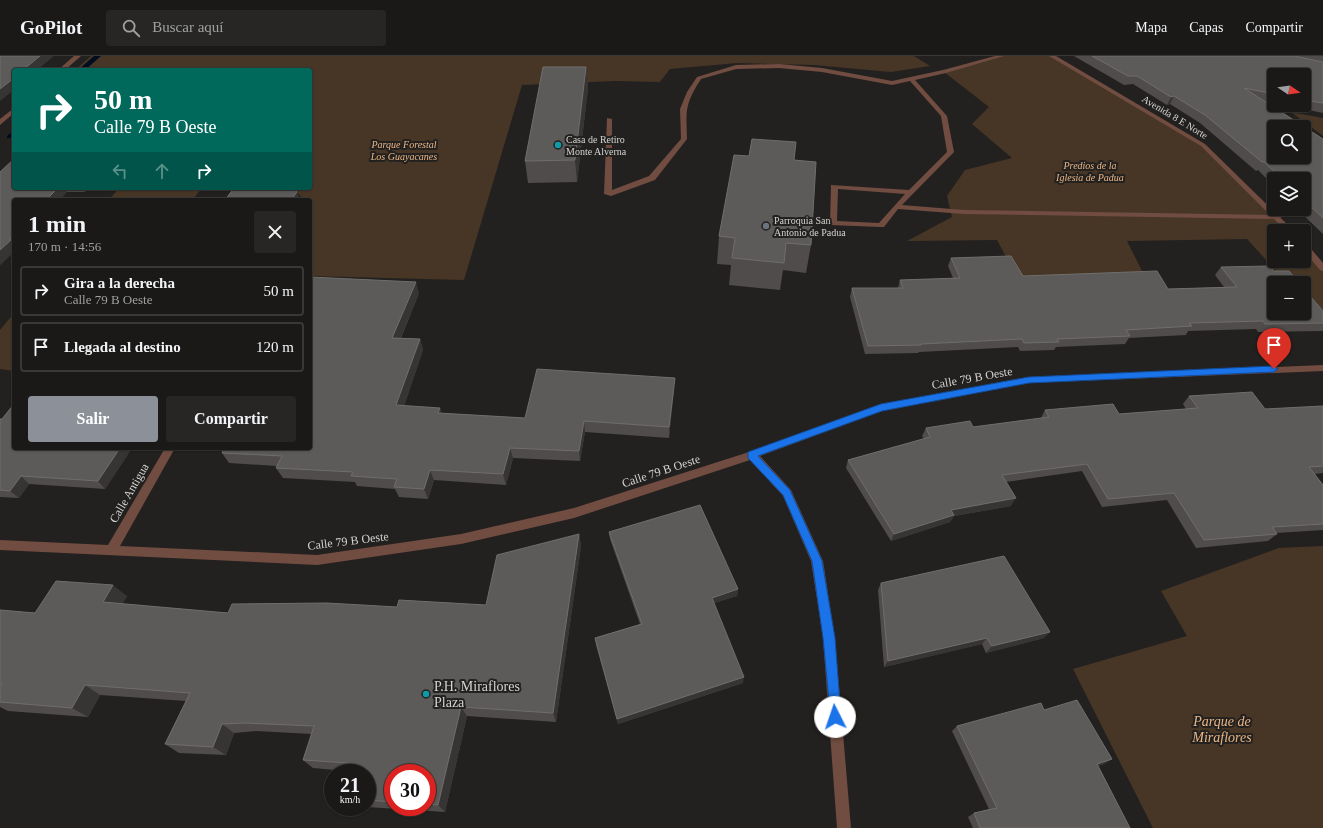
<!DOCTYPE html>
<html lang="es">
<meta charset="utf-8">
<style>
body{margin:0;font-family:"Times New Roman",serif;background:#272624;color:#f1f3f6;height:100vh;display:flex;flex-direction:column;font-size:15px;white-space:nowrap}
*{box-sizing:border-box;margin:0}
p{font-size:13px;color:#9fa0a1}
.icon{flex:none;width:22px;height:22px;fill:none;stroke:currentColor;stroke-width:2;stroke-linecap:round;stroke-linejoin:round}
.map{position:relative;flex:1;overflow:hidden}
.side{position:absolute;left:12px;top:142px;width:300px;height:252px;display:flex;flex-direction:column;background:#1a1917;border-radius:4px;box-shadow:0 1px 3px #0004,0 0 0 1px #383836}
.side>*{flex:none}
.hud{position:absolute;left:12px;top:12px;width:300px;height:122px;border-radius:4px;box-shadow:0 1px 3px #0004,0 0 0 1px #383836;background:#00695c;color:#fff;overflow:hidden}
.needle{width:26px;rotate:103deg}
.tools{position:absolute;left:1267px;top:12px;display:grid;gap:8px}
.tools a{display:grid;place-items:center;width:44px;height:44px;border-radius:4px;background:#1a1917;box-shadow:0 1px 3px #0004,0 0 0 1px #383836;font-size:20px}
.speed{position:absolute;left:324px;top:708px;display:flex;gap:8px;font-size:20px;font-weight:700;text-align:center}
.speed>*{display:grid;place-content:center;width:52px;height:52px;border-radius:50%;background:#1a1917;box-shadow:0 1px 3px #0004,0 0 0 1px #383836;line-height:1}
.speed small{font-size:10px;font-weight:400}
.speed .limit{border:6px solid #d22;background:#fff;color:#111}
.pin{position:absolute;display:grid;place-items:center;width:34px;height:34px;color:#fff;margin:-41px -17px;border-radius:50% 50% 50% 0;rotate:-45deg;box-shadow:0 0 4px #0007}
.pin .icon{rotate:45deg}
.me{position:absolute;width:44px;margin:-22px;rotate:356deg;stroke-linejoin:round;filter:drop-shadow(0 0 3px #0008)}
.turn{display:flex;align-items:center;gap:14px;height:84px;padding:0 16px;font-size:18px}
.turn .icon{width:52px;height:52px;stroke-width:2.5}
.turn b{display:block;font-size:28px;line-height:34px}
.lanes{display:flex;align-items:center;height:38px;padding:0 16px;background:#0003;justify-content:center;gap:20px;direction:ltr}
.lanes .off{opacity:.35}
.round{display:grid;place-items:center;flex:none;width:42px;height:42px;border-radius:4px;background:#272624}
.summary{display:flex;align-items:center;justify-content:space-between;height:68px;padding:0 16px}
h1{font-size:24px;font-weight:700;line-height:30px}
.cta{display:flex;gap:8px;margin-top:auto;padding:8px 16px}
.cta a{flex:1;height:46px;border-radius:4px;background:#8c9099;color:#fff;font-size:16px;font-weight:700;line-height:46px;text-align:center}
.cta a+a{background:#272624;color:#f1f3f6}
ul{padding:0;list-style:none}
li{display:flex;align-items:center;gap:12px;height:50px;margin:0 8px 6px;padding:0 8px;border:2px solid #383836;border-radius:4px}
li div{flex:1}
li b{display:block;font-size:15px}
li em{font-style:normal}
header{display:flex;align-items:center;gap:24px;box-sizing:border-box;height:56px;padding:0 20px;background:#1a1917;border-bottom:1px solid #383836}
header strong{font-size:19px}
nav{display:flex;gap:22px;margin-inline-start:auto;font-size:14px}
.search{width:280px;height:36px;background:#272624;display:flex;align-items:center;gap:10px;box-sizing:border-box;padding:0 14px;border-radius:4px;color:#9fa0a1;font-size:15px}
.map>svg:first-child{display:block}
.green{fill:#473626}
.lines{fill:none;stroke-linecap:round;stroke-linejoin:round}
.stream{fill:#000d1f;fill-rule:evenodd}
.service{fill:#714c41;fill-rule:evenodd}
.minor{fill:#714c41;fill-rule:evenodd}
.wall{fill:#4f4c4b;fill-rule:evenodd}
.shaded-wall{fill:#373533}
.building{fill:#5d5b59;stroke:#706e6c;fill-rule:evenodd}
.route{fill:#1a73e8;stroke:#114b97}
.culture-dot{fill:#0f9aa8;stroke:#23211f;stroke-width:1.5}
.worship-dot{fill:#6b7280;stroke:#23211f;stroke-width:1.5}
.labels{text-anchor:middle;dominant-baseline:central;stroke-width:4;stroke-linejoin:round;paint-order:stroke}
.far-street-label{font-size:10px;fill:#d4d3d1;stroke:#23211f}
.far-poi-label{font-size:10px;fill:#d4d3d1;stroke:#23211f;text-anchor:start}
.far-park-label{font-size:10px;font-style:italic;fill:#eab585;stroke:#23211f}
.street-label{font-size:12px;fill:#d4d3d1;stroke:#23211f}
.near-poi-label{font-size:14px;fill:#d4d3d1;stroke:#23211f;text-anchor:start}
.near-park-label{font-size:14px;font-style:italic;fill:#eab585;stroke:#23211f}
</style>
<header>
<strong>GoPilot</strong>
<div class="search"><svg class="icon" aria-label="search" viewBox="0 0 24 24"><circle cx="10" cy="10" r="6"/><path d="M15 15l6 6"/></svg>Buscar aquí</div>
<nav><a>Mapa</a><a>Capas</a><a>Compartir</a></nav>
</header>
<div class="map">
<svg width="1323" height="772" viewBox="0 0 1323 772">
<rect width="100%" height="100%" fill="#23211f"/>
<g class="green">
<path d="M91 0H914L930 10 891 16 814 9 737 7 670 13 660 26 615 25 522 29 464 224 310 220V144H304L293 132H310V14H75Z"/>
<path d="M1001 0H1052L1203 89 1290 175H1274V205H1304V190L1323 212V267L1304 246V227H1287L1247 183 1127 185 1146 223 1020 227 997 184 907 185 952 161 947 140 965 114 1012 102 972 68 989 51 944 16Z"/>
<path d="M1291 56 1323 62V80Z"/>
<path d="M119 132H202L192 144H109Z"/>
<path d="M14 257V315L0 313V274Z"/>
<path d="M1323 490V772H1153L1073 613 1187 580 1161 535 1279 492Z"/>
</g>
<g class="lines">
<g class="stream">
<path d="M94 0H101L85 14H78Z"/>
<path d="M14 74V80L11 82H7V80Z"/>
</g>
<path class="service" d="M995 0H1004L946 17 915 24 947 60 954 96 902 149 964 154 1278 159 1282 161 1278 163 964 158 898 153 884 171H881L830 169 831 129 909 134 947 96 941 60 910 25 892 29 822 16 779 12 736 13 701 23C685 48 686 54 687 83L655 124 611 140 604 138 607 62 612 63V134L649 120 681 83 680 53 687 36 697 21 736 9 779 8 822 12 892 25 943 14ZM838 133 905 138 879 167 837 165Z"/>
<g class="minor">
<path d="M74 0H81L65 14H58Z"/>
<path d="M1049 0H1056L1205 88 1294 175H1286L1201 90Z"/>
<path d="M14 52V57L0 69V63Z"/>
<path d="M1304 188H1307L1323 207V215L1320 214 1304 195Z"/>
<path d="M1323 309V315L1029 327 882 355 760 400 791 434 823 505 835 582 851 772H837L823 582 811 505 783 440 750 404 574 462 461 488 317 509 0 494V484L108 489 165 392H175L120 490 317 499 461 478 574 452 749 396 881 348 1029 321Z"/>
</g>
</g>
<g class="wall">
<path d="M1074 0H1323V57L1284 49H1304V19H1274V47L1265 45 1323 83V178L1297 153H1304V123H1274V130L1258 114 1256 115 1200 67 1170 48 1167 49 1133 28 1124 29Z"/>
<path d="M586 11 588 32 577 126 528 127 525 105Z"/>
<path d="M794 104 811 189 806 217 783 214 780 234 729 229 731 209 717 208 719 180Z"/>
<path d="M14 132H89L85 136H67L14 144V195L0 209Z"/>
<path d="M951 202 1023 220 1168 233 1224 231 1215 219 1221 211 1274 215 1323 255V275L1258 276 1256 273 1188 275 1186 279 1129 282 1125 288 1056 291 1054 294 1020 295 1018 291 919 296 918 297 865 298 850 241 852 232H898L900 224 953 222 948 210Z"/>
<path d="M419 237 401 282 420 283 423 294 404 350 442 357 525 362 674 333 669 382 585 376 580 405 513 402 506 429 434 424 428 443 399 441 395 433 357 430 355 426 283 422 276 412 277 410 229 407 222 397Z"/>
<path d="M1189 340 1265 353 1323 350V417L1315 418 1323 429V474L1276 477 1277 478 1268 485 1196 492 1167 444 1102 451 1082 415 1006 426 1011 450 954 460 950 466 891 485 846 412 848 404 924 383 922 380 926 372 973 371 1041 362 1045 354 1119 358 1186 353 1183 348Z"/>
<path d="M0 363 14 392H132L105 433 29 428 19 442 0 441Z"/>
<path d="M609 476 738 533 737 540 714 547 743 627 618 668 596 589 595 582 640 568 610 483Z"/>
<path d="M579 478 581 490 556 666 467 660 445 756 367 751V717L346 715 313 712 303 704 312 678 256 675 234 677 226 699 179 697 165 688 186 645 100 639 88 661 8 655 0 651V554L35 557 127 540 122 548 228 557 486 549ZM393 717H427V751H393Z"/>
<path d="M881 527 1044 582 986 597 982 588 884 611 878 534Z"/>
<path d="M1044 654 1112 703 1104 708 1098 710 1130 772H973L968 761 974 757 989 753 952 675 957 670Z"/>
</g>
<g class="shaded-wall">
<path d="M40 0H54L37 14H23Z"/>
<path d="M586 11 588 32 577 126 575 104Z"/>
<path d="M14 22V34L0 45V33Z"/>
<path d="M1174 40 1170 48 1167 49 1171 41Z"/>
<path d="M58 132H64L67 136 60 144H46Z"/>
<path d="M82 132H89L85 136Z"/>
<path d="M297 136 300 144H291Z"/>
<path d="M14 178V195L0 209V194Z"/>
<path d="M416 226 419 237 396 293 392 282Z"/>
<path d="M420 283 423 294 401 360 396 349Z"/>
<path d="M675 322 674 333 669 382V371Z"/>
<path d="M440 352 444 362 438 357Z"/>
<path d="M584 365 585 376 580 405 579 395Z"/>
<path d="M120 392H132L105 433 98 425Z"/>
<path d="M510 392 513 402 506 429 503 418Z"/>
<path d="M430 414 434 424 428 443 424 433Z"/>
<path d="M21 420 29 428 19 442 10 435Z"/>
<path d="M1016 442 1011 450 954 460 950 466 891 485 894 478 951 454Z"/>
<path d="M579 478 581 490 556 666 553 657Z"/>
<path d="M113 529 127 540 117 557 103 546Z"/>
<path d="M738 533 737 540 711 548 712 542Z"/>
<path d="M1050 576 1044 582 986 597 992 590Z"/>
<path d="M987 582 982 588 884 611 888 605Z"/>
<path d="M744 621 743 627 618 668 617 663Z"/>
<path d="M85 629 100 639 88 661 72 652Z"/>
<path d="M461 651 467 660 445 756 438 749Z"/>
<path d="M222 668 234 677 226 699 213 691Z"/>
<path d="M1112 703 1104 708 1089 713 1097 708Z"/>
</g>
<g class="building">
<path d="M0 0H40L23 14H14V22L0 33Z"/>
<path d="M1092 0H1294L1323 6V47L1304 44V19H1274V38L1244 32 1323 83V162L1304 144V123H1282L1264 106H1262L1205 59 1174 40 1171 41 1137 20H1128ZM1274 71H1304V101H1274Z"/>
<path d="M543 11H586L575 104 525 105Z"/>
<path d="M752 83 796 86 794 104 816 106 811 189 786 187 784 207 732 202 735 182 719 180 734 99 749 100Z"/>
<path d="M14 103V132H58L46 144H14V178L9 183H12L0 194V116Z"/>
<path d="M234 132H292L297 136 291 144H225Z"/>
<path d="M1011 200 1023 220 1157 215 1168 233 1237 231 1221 211 1270 210 1274 215H1289L1299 227H1274V257H1304V233L1323 255V267L1265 268 1263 265 1189 267 1192 270 1126 274 1130 280 1057 283 1059 286 1024 287 1022 283 921 288V289L868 290 852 232H903L900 224 960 222 951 202Z"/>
<path d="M310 221 416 226 392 282 420 283 396 349 440 352 438 357 525 362 537 313 675 322 669 371 584 365 579 395 510 392 503 418 430 414 424 433 394 431 397 423 351 420 353 416 276 412 282 400 222 397 224 392H310Z"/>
<path d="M1252 336 1265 353 1323 350V410L1309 411 1323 429V468L1272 471 1277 478 1204 484 1174 437 1108 443 1087 408 1002 419 1016 442 951 454 954 459 894 478 848 404 930 381 926 372 970 365 973 371 1049 361 1045 354 1113 348 1119 358 1198 352 1189 340Z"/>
<path d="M14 348V392H120L98 425 21 420 10 435 0 434V363H2Z"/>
<path d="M700 449 738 533 712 542 744 621 617 663 595 582 642 568 609 476Z"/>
<path d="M579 478 553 657 461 651 438 749 427 748V717H393V746L367 744V717H345L348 707 303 704 314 670 245 667 222 668 213 691 165 688 190 637 85 629 72 652 0 646V630L2 627H0V554L35 557 56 525 113 529 103 546 228 557 232 548 327 547 397 551 399 544 486 549 497 499Z"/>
<path d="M1004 500 1050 576 992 590 987 582 888 605 881 527Z"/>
<path d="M1077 644 1112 703 1097 708 1130 772H980L974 757 997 752 957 670 1041 647 1044 654Z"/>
</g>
<path class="route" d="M1274 310 1278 313 1274 316 1029 327 882 355 758 400 790 434 822 505 835 582 841 661 840 666 835 667 831 666 823 582 812 505 783 439 748 402V396L881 348 1029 321Z"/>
<g class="culture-dot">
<circle cx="558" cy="89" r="4"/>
<circle cx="426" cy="638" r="4"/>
</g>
<circle class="worship-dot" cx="766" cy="170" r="4"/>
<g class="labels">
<g class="far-street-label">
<text transform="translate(1175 61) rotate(31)">Avenida 8 E Norte</text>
</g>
<g class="far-poi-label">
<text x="566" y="83">Casa de Retiro<tspan x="566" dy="12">Monte Alverna</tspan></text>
<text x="774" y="164">Parroquia San<tspan x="774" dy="12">Antonio de Padua</tspan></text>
</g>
<g class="far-park-label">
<text x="404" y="88">Parque Forestal<tspan x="404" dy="12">Los Guayacanes</tspan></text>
<text x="1090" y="109">Predios de la<tspan x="1090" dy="12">Iglesia de Padua</tspan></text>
</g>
<g class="street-label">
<text transform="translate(972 322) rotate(-10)">Calle 79 B Oeste</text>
<text transform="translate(661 415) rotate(-18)">Calle 79 B Oeste</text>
<text transform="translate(129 437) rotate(-60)">Calle Antigua</text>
<text transform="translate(348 485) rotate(-7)">Calle 79 B Oeste</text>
</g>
<g class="near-poi-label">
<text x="434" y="630">P.H. Miraflores<tspan x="434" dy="16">Plaza</tspan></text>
</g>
<g class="near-park-label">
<text x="1222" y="665">Parque de<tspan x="1222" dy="16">Miraflores</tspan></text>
</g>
</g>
</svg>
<div class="tools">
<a><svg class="needle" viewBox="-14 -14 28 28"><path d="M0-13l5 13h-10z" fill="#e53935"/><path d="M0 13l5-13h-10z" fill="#9fa0a1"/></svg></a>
<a><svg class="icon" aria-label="search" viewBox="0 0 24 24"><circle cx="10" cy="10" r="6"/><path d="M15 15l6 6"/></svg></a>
<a><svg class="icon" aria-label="layers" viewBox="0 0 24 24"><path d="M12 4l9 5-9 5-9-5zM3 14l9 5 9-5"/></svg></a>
<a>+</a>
<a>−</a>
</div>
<div class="speed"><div>21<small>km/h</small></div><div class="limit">30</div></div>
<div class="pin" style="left:1274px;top:313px;background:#d93025"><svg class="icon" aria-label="arrive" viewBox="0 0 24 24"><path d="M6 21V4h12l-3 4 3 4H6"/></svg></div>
<svg class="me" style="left:835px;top:661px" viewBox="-20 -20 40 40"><circle r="19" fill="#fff"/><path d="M0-13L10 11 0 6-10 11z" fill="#1a73e8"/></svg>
<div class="hud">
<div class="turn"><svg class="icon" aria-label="right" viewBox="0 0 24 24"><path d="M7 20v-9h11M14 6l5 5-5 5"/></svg><div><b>50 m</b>Calle 79 B Oeste</div></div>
<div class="lanes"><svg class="icon off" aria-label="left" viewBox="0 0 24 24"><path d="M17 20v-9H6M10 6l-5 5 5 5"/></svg><svg class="icon off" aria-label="ahead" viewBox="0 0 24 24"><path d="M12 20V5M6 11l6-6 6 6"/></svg><svg class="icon" aria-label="right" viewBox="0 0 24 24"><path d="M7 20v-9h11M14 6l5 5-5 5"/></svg></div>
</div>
<section class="side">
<div class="summary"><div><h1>1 min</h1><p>170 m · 14:56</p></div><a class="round"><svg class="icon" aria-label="close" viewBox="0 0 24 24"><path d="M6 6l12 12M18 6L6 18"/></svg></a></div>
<ul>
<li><svg class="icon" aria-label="right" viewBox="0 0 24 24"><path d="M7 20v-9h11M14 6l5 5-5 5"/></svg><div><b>Gira a la derecha</b><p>Calle 79 B Oeste</p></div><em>50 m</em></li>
<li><svg class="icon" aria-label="arrive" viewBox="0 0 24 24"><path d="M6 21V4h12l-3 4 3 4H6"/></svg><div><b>Llegada al destino</b></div><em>120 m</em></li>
</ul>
<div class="cta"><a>Salir</a><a>Compartir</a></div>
</section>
</div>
